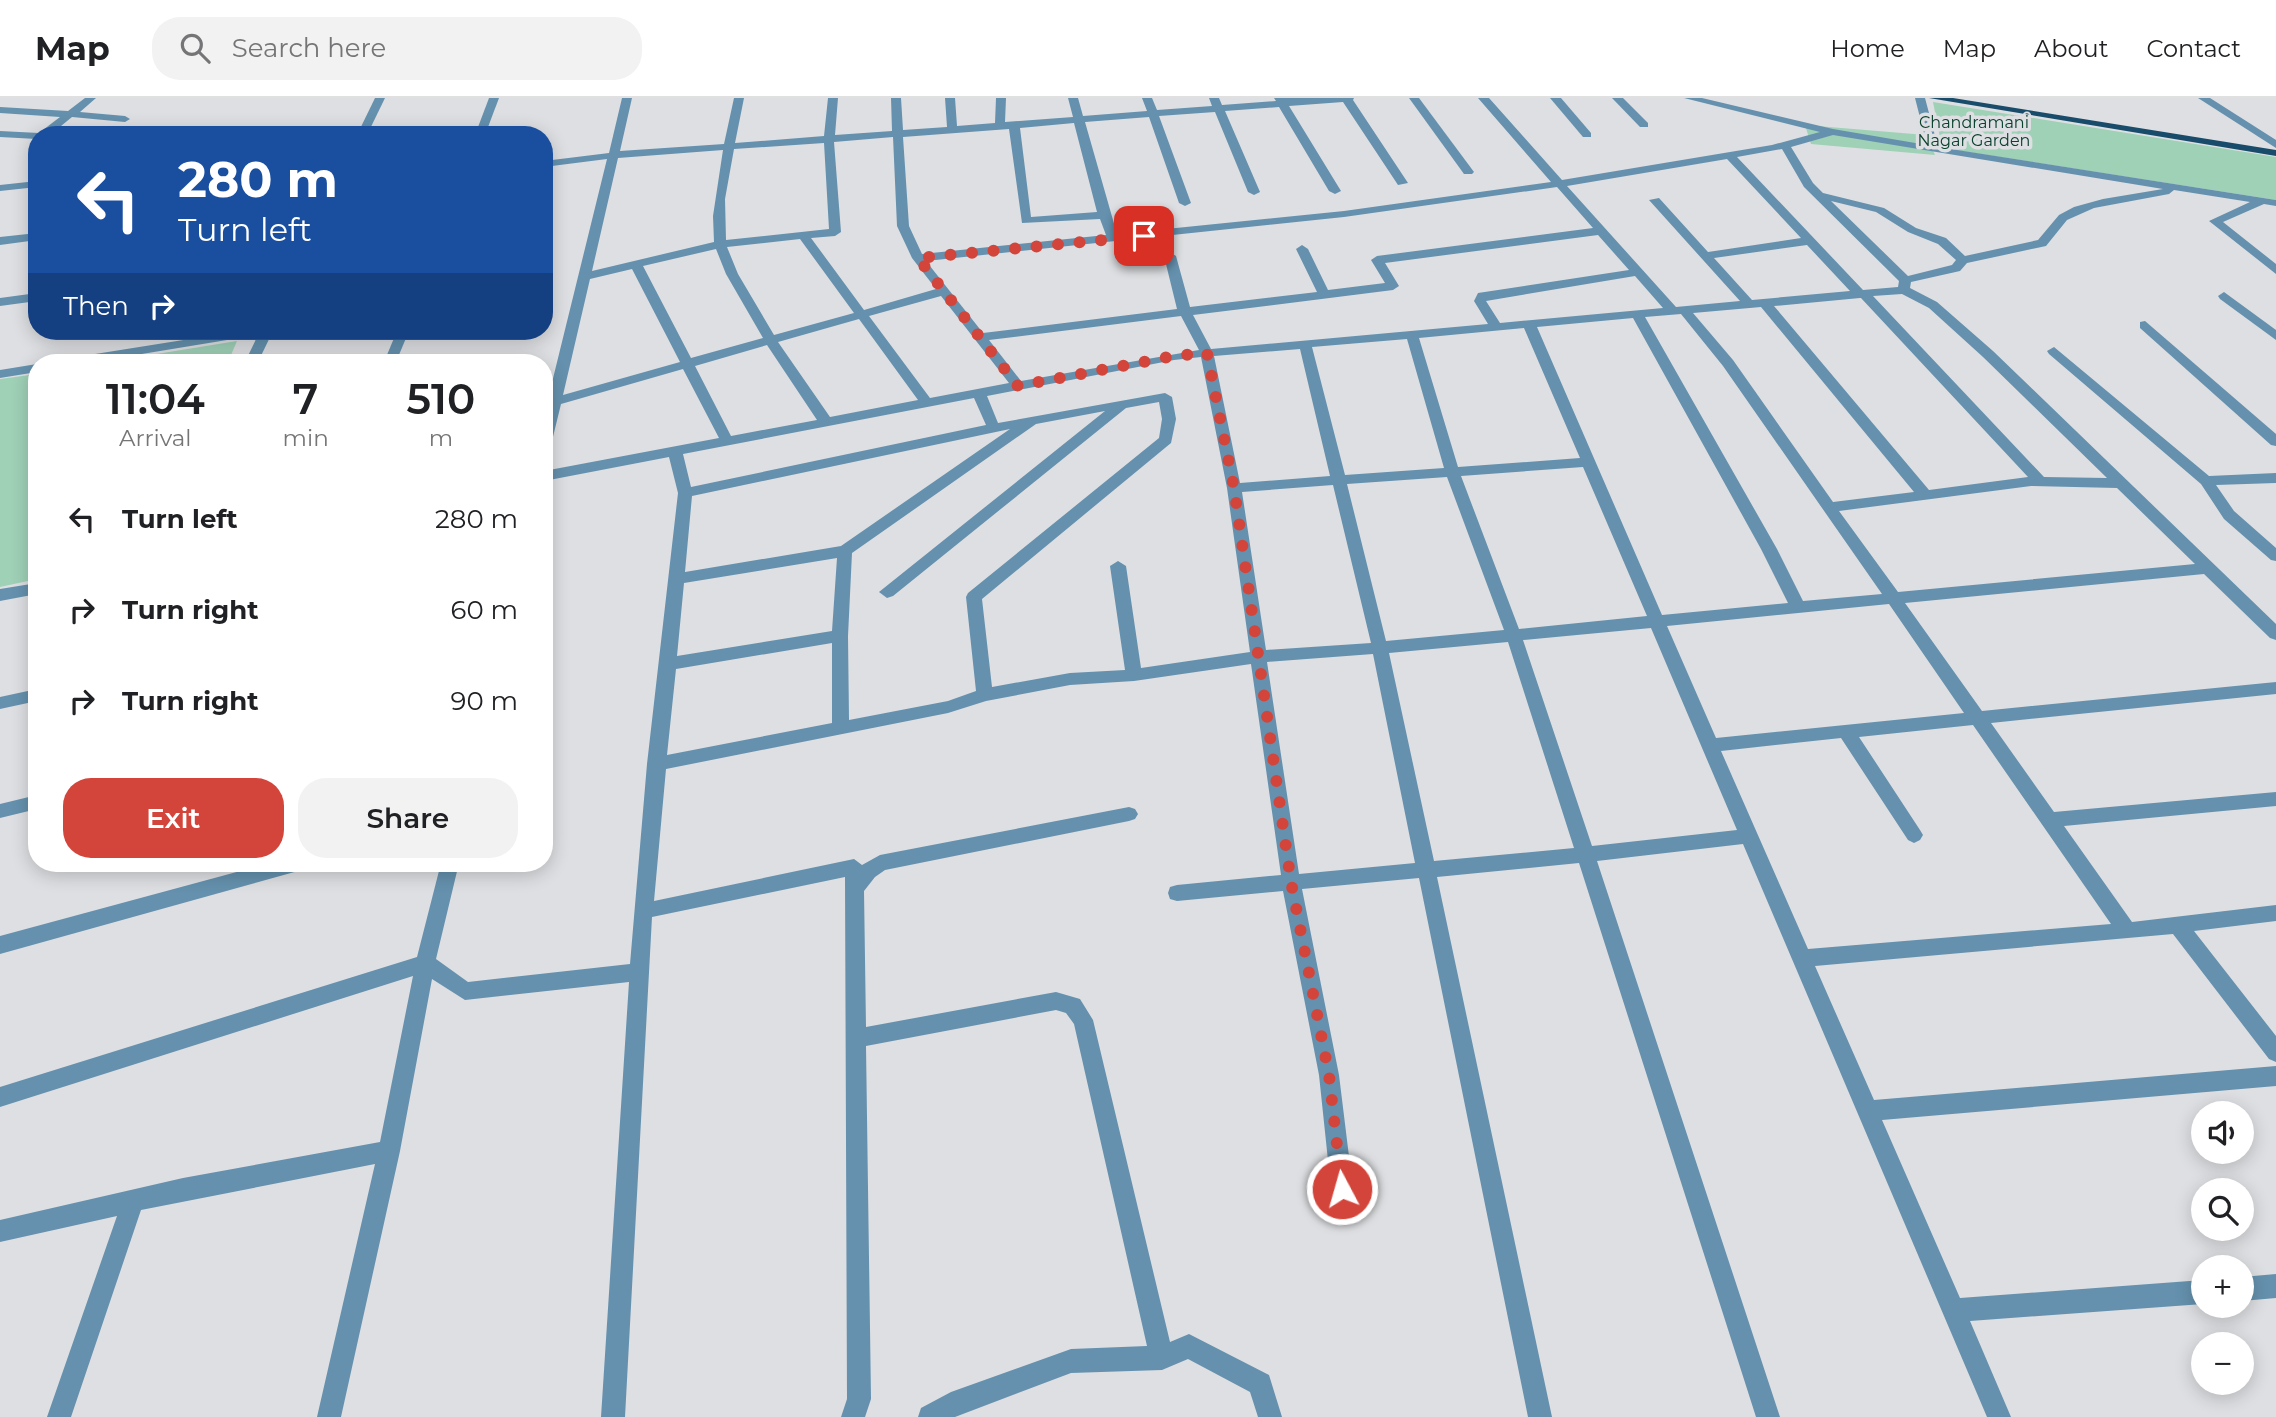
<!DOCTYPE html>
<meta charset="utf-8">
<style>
body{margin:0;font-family:Montserrat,sans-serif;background:#f2f2f2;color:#202124;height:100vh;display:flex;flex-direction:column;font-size:26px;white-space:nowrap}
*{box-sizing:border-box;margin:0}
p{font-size:23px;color:#757577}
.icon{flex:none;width:38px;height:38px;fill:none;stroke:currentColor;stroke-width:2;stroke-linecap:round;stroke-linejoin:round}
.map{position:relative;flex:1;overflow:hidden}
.panel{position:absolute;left:28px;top:256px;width:525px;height:518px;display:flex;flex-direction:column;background:#fff;border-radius:28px;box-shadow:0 4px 18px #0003}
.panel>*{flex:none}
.hud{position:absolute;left:28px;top:28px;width:525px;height:214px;border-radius:28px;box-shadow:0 4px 18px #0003;background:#1a4fa0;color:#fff;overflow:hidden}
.fabs{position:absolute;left:2191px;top:1003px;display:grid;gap:14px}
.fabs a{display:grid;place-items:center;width:63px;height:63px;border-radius:50%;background:#fff;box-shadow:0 4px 18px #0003;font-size:35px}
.pin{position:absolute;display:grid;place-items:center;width:60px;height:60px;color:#fff;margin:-30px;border-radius:14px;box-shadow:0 4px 10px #0006}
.me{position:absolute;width:77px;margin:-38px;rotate:354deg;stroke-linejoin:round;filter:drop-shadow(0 0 5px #0008)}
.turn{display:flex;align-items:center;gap:24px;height:147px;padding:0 35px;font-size:32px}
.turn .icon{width:91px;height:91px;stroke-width:2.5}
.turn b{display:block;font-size:49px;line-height:60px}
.then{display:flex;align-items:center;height:66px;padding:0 35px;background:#0003;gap:14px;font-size:26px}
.eta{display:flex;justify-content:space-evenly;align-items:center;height:119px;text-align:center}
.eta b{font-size:42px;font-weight:600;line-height:49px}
.button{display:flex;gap:14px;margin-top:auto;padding:14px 35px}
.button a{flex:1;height:80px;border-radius:28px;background:#d3453b;color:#fff;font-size:28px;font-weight:600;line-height:80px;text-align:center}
.button a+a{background:#f2f2f2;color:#202124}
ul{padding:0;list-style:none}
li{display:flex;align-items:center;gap:21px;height:91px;padding:0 35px}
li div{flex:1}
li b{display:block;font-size:26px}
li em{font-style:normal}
header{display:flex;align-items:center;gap:42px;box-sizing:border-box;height:98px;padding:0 35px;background:#fff;border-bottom:2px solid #e0e0e0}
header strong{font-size:33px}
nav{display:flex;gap:38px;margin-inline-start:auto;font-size:24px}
.search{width:490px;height:63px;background:#f2f2f2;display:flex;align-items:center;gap:18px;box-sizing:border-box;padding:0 24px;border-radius:28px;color:#757577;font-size:26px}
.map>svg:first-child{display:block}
.green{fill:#9fd1b7}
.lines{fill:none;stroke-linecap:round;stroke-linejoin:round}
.minor{fill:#6591ae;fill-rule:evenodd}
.major{fill:#184c6a;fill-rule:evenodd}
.route{stroke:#d3453b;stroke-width:12;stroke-dasharray:0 21.6}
.labels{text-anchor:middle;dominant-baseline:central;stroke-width:7;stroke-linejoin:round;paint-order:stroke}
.far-park-label{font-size:16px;fill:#09412b;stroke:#dedfe2}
</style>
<header>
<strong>Map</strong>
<div class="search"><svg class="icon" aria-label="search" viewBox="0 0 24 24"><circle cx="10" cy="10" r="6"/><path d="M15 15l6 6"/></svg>Search here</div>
<nav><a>Home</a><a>Map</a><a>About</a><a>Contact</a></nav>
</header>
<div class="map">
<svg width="2276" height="1319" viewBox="0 0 2276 1319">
<rect width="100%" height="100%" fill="#dedfe2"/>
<g class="green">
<path d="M1933 4 2276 59V102L1942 50Z"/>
<path d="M1805 27 1926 37 1935 57 1811 46Z"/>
<path d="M237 243 228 264H107Z"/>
<path d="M37 276V481L0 489V281Z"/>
</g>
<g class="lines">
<g class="minor">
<path d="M85 0H96L80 14 125 18 130 21 125 24 72 19 50 37H37V41L0 39V33L39 35 60 19 0 15V9L68 13Z"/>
<path d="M375 0H385L367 37H357Z"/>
<path d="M489 0H499L485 37H475Z"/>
<path d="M622 0H632L620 53 724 46 734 0H744L735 45 824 38 828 0H838L835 37 892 33 891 0H901L903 32 947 29 945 0H955L957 28 995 25 996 0H1006L1005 24 1073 19 1068 0H1078L1083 18 1147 13 1142 0H1152L1157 12 1212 8 1209 0H1219L1222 7 1276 3 1274 0H1354L1353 2 1408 85 1398 87 1343 4 1289 8 1341 93 1335 96 1329 93 1279 9 1225 13 1260 94 1254 97 1248 94 1215 14 1159 18 1191 105 1185 108 1179 105 1149 19 1085 24 1117 136 1344 113 1551 84 1478 0H1489L1562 82 1772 47 1820 34 1684 0H1702L1833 31 1927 47 1915 0H1925L1938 49 2276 102V108L2264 106 2223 124 2276 166V176L2209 123 2250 104 2174 92 2169 96 2094 110 2067 122 2046 148 1967 165 1960 173 1911 184 1910 190 1937 204 1993 253 2276 526V542L2270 540 2204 476 1905 505 1982 613 2276 584V596L1991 625 2054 714 2276 694V708L2064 728 2132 824 2276 807V823L2194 833 2276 938V964L2269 961 2173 836 1815 868 1874 1002 2276 968V988L1882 1022 1960 1200 2203 1182V1206L1970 1223 2011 1319H1987L1743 746 1597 763 1780 1319H1756L1579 765 1437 779 1552 1319H1528L1419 780 1302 791 1339 977 1353 1091 1350 1099 1342 1102 1334 1099 1331 1091 1319 977 1283 793 1177 803 1170 801 1168 795 1170 789 1177 787 1281 777 1251 566 1134 583 1070 587 986 603 948 615 666 671 654 803 854 761 862 767 880 757 1129 709 1135 711 1138 716 1135 721 1129 723 885 772 875 779 864 793 866 929 1056 894 1080 901 1093 922 1170 1244 1189 1236 1269 1277 1282 1319H1258L1250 1294 1188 1261 1162 1272 1071 1275 955 1319H918L921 1310 951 1294 1071 1251 1147 1248 1074 926 1066 915 1056 912 866 948 871 1301 865 1319H841L847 1301 845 779 652 819 625 1319H601L629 884 465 902 432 881 400 1053 341 1319H317L375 1066 141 1112 71 1319H47L117 1118 0 1144V1122L183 1080 380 1044 413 878 0 1009V989L417 859 441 765H459L436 861 468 884 630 866 647 666 678 395 669 359 544 383V373L719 340 683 271 561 306 551 347 544 351V317L607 61 544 69V63L609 55ZM1074 25 1097 114 1031 119 1020 30ZM1009 31 1022 125 1100 121 1106 137 922 156 909 128 903 39ZM1833 37 2163 91 2103 101 2074 109 2059 117 2038 142 1965 158 1946 140 1916 130 1884 110 1823 95 1813 85 1791 49ZM893 39 897 128 912 160 936 191 864 212 811 140 835 138 841 134 834 44ZM824 45 829 131 726 142 725 101 734 51ZM1782 51 1804 89 1899 183 1898 189 1863 192 1737 59ZM723 52 713 118 714 144 592 173 618 60ZM1727 61 1801 140 1708 154 1659 100 1649 102 1740 203 1676 209 1567 88ZM1557 89 1593 130 1377 158 1371 162 1385 185 1328 192 1308 151 1302 147 1296 151 1317 194 1190 209 1176 158 1170 154 1164 158 1177 211 983 235 926 163 1344 119ZM1831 103 1876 114 1908 134 1938 146 1956 162 1952 167 1908 178ZM1598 137 1629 172 1478 195 1474 203 1488 226 1211 251 1193 217 1393 192 1399 188 1385 165ZM800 141 854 215 774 237 738 176 727 149ZM1807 147 1850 193 1752 202 1714 160ZM716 151 726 176 763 240 691 260 643 168ZM632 171 680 264 563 297 590 181ZM1635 178 1663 210 1500 225 1486 203ZM1902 196 1929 210 1983 259 2107 380 2044 379 1873 198ZM941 198 1009 285 930 300 869 218ZM1860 200H1861L2028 379 1929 392 1774 208ZM1761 209 1914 394 1833 404 1733 262 1693 215ZM1681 216 1723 268 1882 496 1803 503 1777 451 1645 219ZM1181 218 1199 252 1021 283 989 242ZM1633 220 1761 451 1788 505 1662 517 1537 229ZM859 221 918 302 830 319 778 244ZM1524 230 1580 360 1458 369 1419 240ZM1407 241 1444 370 1345 377 1312 249ZM767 247 817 322 731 338 695 268ZM1300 251 1330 378 1240 385 1214 258ZM1201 259 1227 390 1250 554 1141 570 1126 468 1118 463 1110 468 1125 572 1070 575 992 589 982 501 1171 345 1176 321 1172 299 1165 295 998 325 987 298 1174 262ZM974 300 986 327 691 389 683 356ZM1159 304 1162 321 1159 340 968 495 966 499 976 593 948 603 849 622 848 538 852 455 1036 326 1105 313 879 494 887 500 893 498 1126 310ZM1010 331 841 448 685 474 692 398ZM1583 369 1647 518 1519 531 1461 378ZM1447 379 1504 532 1386 543 1347 386ZM1333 387 1371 545 1266 552 1242 394ZM2031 388 2117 390 2195 466 1898 494 1839 413ZM837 460 832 533 677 558 684 485ZM1889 506 1964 615 1716 640 1667 528ZM1651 530 1737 732 1592 748 1523 542ZM1508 544 1574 750 1434 763 1389 555ZM832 545V625L667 657 676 571ZM1373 556 1415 765 1299 776 1267 564ZM1973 627 2111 826 1808 851 1721 653 1841 640 1908 742 1914 745 1920 742 1923 737 1920 732 1859 639Z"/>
<path d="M1409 0H1419L1474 74 1472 76H1464Z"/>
<path d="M1550 0H1561L1591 35V39H1583Z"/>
<path d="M1612 0H1623L1648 25V29H1640Z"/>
<path d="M2198 0H2210L2276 42V50Z"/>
<path d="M37 83V89L0 93V87Z"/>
<path d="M37 135V142L0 147V139Z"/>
<path d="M2224 194 2276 232V242L2220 201 2218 198Z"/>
<path d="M37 195V203L0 208V200Z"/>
<path d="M2145 223 2276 336V348L2271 347 2140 230V224Z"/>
<path d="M240 233H273L258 264H245L258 237 93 264H63L70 260Z"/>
<path d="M397 233H409L396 264H384Z"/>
<path d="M2054 249 2209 378 2276 375V385L2216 387 2234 413 2276 450V463L2271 462 2224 421 2201 386 2049 256 2047 253Z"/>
<path d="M37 266V274L0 280V272Z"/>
<path d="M37 485V496L0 503V491Z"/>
<path d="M37 591V603L0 611V599Z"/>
<path d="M37 697V711L0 720V706Z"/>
<path d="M270 765H307L305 771 298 773 0 856V838Z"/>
<path d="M2276 1176V1200L2242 1203V1179Z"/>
</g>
<path class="major" d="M1929 0H1953L2276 52V58Z"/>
</g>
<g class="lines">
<path class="route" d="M1144 138 918 160 1018 288 1174 258 1207 255 1234 390 1291 784 1329 977 1342 1091"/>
</g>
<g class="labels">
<g class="far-park-label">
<text x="1974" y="24">Chandramani<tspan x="1974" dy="18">Nagar Garden</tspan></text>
</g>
</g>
</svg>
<div class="fabs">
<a><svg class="icon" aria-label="sound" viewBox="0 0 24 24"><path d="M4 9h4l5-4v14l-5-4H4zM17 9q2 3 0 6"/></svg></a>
<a><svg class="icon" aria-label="search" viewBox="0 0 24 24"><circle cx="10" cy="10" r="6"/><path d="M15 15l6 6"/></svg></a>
<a>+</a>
<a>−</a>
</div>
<div class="pin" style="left:1144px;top:138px;background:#d93025"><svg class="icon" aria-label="arrive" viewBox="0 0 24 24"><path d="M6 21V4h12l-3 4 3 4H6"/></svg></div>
<svg class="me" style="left:1342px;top:1091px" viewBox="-20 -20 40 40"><circle r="17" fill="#d3453b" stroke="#fff" stroke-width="3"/><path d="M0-11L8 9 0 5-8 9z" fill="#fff"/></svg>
<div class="hud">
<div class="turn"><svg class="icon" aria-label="left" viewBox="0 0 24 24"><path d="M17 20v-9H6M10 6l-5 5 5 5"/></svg><div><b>280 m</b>Turn left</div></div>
<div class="then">Then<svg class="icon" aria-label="right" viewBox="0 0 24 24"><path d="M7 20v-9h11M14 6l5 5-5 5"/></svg></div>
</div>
<section class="panel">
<div class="eta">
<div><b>11:04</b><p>Arrival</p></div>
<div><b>7</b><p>min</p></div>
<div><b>510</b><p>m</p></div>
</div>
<ul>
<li><svg class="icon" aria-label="left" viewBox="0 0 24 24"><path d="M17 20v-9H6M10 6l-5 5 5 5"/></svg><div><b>Turn left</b></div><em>280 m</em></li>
<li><svg class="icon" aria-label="right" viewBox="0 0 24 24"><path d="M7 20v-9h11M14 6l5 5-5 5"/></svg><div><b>Turn right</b></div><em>60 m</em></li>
<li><svg class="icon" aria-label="right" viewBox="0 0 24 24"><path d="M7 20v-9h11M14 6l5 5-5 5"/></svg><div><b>Turn right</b></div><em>90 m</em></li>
</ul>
<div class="button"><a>Exit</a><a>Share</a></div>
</section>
</div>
